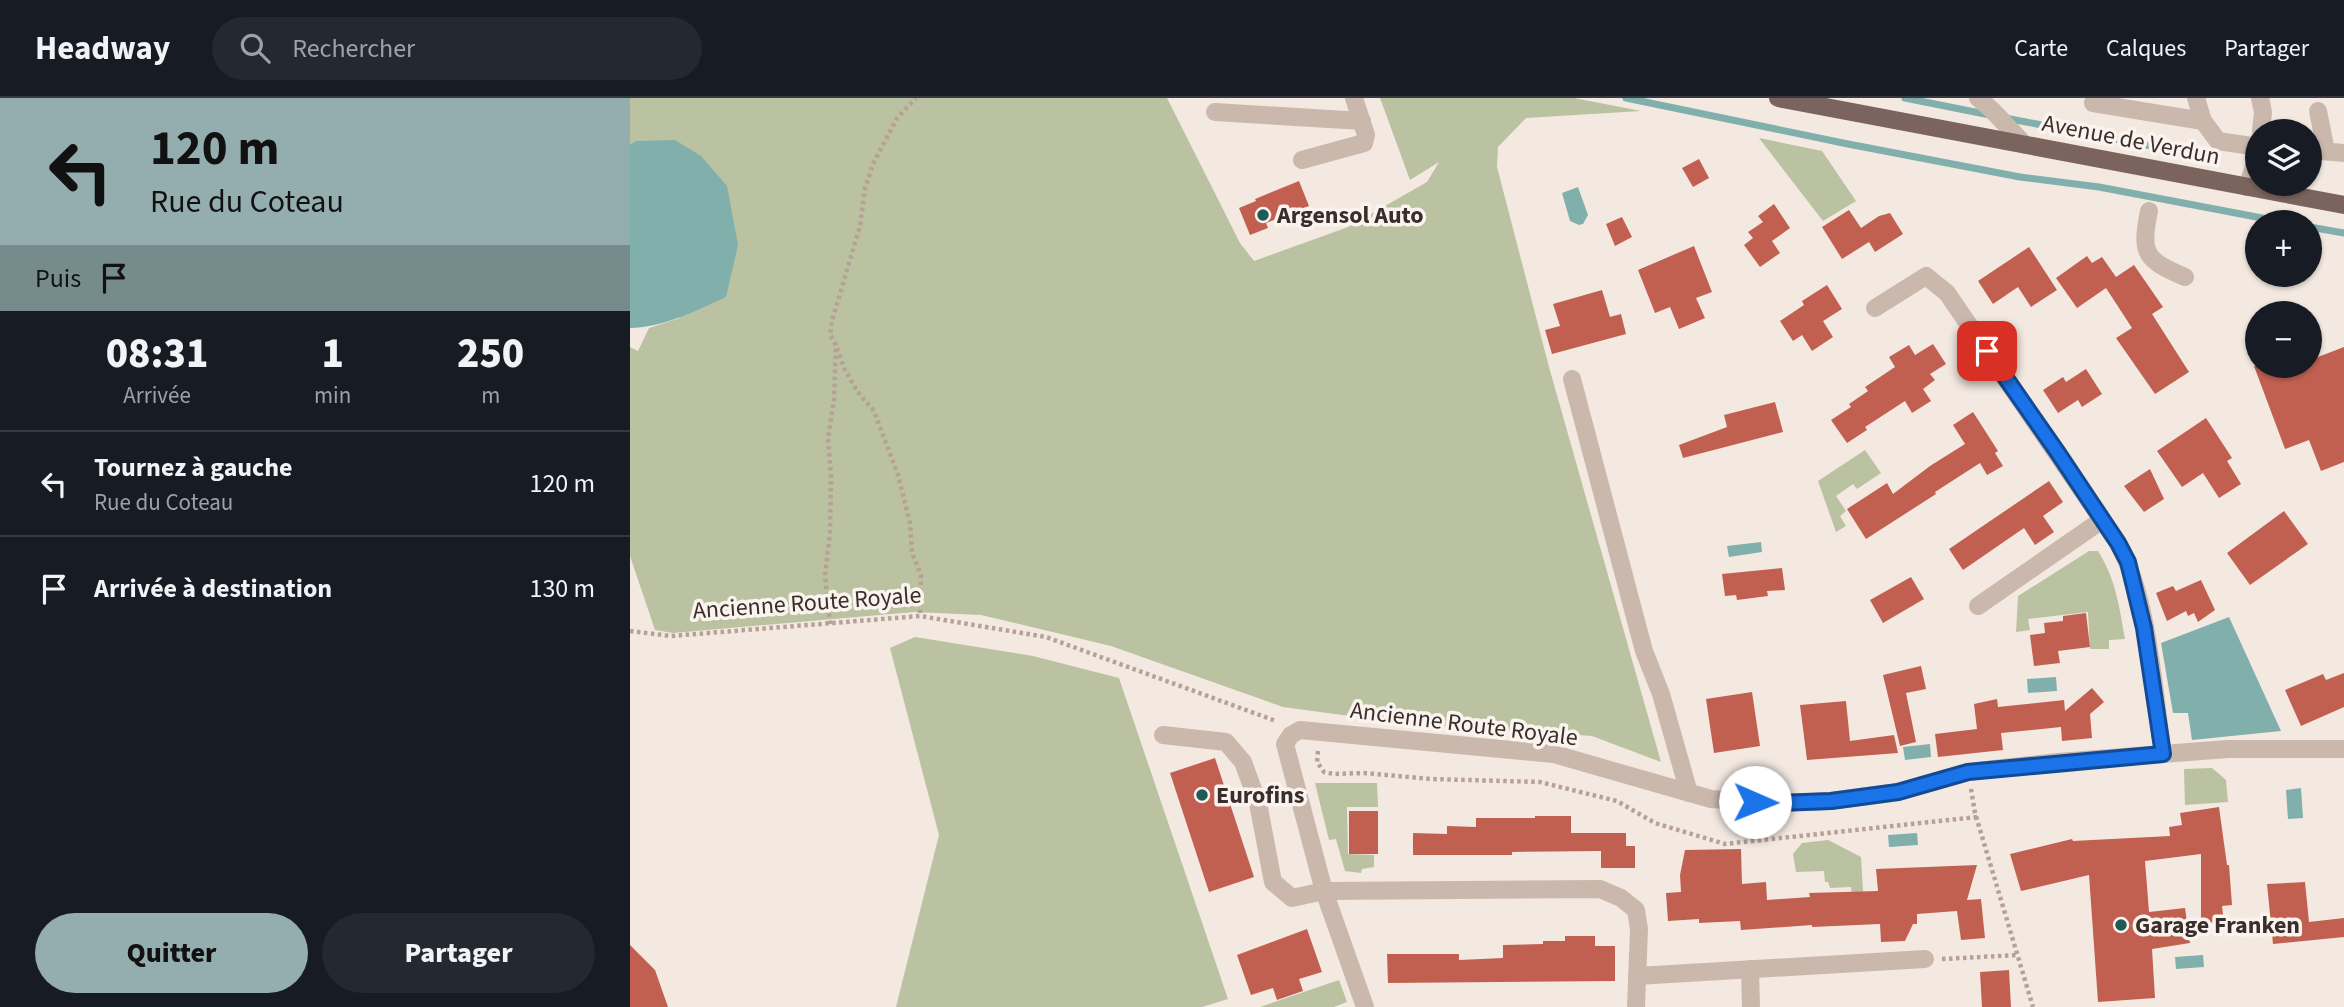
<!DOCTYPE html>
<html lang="fr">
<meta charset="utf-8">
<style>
body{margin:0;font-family:"Source Sans 3",sans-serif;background:#242831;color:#f1f3f6;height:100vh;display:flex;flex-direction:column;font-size:26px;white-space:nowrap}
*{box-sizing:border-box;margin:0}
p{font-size:23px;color:#9ea1a6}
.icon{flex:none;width:38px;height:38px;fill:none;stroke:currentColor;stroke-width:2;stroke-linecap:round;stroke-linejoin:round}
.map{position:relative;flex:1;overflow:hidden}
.side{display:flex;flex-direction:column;background:#171b24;width:630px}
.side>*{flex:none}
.guide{background:#94aeaf;color:#111;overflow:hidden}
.fabs{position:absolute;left:1615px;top:21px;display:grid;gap:14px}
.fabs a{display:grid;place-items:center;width:77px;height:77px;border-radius:50%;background:#171b24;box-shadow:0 2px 5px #0004;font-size:35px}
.pin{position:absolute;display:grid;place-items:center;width:60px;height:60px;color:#fff;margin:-30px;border-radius:14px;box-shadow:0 4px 10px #0006}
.me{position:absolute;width:77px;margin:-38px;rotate:91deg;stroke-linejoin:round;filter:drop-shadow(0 0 5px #0008)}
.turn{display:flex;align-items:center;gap:24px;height:147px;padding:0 35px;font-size:32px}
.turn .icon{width:91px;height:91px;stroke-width:2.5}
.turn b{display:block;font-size:49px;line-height:60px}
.then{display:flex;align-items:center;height:66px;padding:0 35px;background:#0003;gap:14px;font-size:26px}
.eta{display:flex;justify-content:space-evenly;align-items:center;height:119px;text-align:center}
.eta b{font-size:42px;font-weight:800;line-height:49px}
.action{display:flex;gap:14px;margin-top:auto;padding:14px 35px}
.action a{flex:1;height:80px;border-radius:42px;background:#94aeaf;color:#111;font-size:28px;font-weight:800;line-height:80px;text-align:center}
.action a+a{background:#242831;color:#f1f3f6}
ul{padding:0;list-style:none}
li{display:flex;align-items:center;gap:21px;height:105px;padding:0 35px;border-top:2px solid #363941}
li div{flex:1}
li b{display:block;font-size:26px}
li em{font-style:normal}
header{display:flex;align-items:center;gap:42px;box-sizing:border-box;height:98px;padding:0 35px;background:#171b24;border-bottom:2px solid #363941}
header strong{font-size:33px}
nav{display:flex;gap:38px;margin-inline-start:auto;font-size:24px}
.search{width:490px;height:63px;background:#242831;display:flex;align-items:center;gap:18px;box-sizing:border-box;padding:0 24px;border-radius:38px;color:#9ea1a6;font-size:26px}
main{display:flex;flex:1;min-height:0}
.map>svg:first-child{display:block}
.green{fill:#bac2a1}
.water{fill:#81afac}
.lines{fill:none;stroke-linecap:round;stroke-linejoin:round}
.stream{stroke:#81afac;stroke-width:7}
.building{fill:#c16051}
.path{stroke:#b7a197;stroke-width:4.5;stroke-dasharray:3.5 3.5;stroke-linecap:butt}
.minor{stroke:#cbb8ad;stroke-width:18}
.major{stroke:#7a645d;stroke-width:18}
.route-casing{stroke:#114b97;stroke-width:18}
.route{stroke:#1a73e8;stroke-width:12}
.poi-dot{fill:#225a58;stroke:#faf3ee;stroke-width:2.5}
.labels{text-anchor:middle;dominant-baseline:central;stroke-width:7;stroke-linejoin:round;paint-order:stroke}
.street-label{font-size:24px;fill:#392e2b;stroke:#faf3ee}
.poi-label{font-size:24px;font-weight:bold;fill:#392e2b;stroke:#faf3ee;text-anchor:start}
</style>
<header>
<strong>Headway</strong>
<div class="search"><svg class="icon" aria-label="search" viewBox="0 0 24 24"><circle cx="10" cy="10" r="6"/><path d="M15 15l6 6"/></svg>Rechercher</div>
<nav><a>Carte</a><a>Calques</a><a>Partager</a></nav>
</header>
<main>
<section class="side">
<div class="guide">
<div class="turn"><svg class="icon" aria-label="left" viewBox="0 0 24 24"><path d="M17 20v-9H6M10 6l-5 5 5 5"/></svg><div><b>120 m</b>Rue du Coteau</div></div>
<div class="then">Puis<svg class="icon" aria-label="arrive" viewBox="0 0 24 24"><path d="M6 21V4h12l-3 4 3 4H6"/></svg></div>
</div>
<div class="eta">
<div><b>08:31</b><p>Arrivée</p></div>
<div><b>1</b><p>min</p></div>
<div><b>250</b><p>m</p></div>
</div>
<ul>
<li><svg class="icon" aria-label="left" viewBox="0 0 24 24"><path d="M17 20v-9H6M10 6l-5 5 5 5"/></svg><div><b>Tournez à gauche</b><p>Rue du Coteau</p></div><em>120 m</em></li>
<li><svg class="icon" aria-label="arrive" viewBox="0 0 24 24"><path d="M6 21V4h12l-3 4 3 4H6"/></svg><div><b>Arrivée à destination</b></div><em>130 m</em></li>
</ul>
<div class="action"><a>Quitter</a><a>Partager</a></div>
</section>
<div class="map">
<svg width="1714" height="909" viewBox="0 0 1714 909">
<rect width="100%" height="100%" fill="#f3e9e1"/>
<g class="green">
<path d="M0 0H537L610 145 624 163 718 129 797 84 809 64 780 82 750 0H944L1011 13 896 20 868 49 867 69 919 269 1031 664 962 638 772 625 653 609 481 548 351 517 284 514 43 535 25 532 0 458V249L8 253 19 230 50 220 6 43 0 46Z"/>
<path d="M1129 40 1192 53 1226 103 1193 123Z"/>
<path d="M1235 352 1251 375 1227 391 1223 386 1206 398 1216 413 1210 418 1216 428 1206 434 1188 383Z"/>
<path d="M1459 453H1468C1486 482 1489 507 1495 541L1479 542V551H1460L1458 514 1398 521 1400 532 1386 534 1388 498Z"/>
<path d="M285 539 403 558 489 580 598 901 572 909H266L309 737 260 550Z"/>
<path d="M1582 670 1596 682 1598 704 1555 707 1554 671Z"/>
<path d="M685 685H747L748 709H717L718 756 744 757V769L732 771 731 775 715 773 706 741 699 742Z"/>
<path d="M1198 742 1231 759 1235 826H1226L1221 789 1200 790 1198 784H1195L1194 773 1166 774 1163 756 1172 745Z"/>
<path d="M709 882 717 904 704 909H630Z"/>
</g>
<g class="water">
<path d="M45 42 71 58 97 88 108 147 96 199C65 213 35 229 0 230V46L6 43Z"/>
<path d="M948 89 958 117 953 126 949 127 940 123 932 95Z"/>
<path d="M1131 444 1132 454 1099 459 1097 448Z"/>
<path d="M1599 519 1651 633 1562 642 1558 615H1543L1531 545Z"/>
<path d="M1426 579 1427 593 1398 595 1397 581Z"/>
<path d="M1300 646 1301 659 1275 662 1273 649Z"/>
<path d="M1671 690 1673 720 1658 721 1656 692Z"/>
<path d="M1287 735 1288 747 1259 749 1258 737Z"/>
<path d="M1573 857 1574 869 1546 871 1545 859Z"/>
</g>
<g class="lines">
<g class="stream">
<path d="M996 0 1218 46 1390 79 1469 89 1653 124"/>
<path d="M1275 0 1360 17"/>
<path d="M1375 20 1532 50"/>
<path d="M1680 129 1714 135"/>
</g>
</g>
<g class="building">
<path d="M1069 61 1079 80 1063 89 1052 70Z"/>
<path d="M669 83 679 108 636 125 638 130 620 137 609 110 626 103 625 101Z"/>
<path d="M1144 106 1160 130 1142 143 1150 155 1130 169 1114 147 1123 140 1118 134 1133 124 1128 118Z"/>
<path d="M1219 112 1231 130 1249 118 1260 115 1273 136 1245 154 1239 144 1212 161 1192 129Z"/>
<path d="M992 119 1002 139 985 148 976 126Z"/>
<path d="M1064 148 1082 194 1066 200 1075 220 1049 231 1040 209 1025 215 1008 172Z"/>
<path d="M1399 149 1427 192 1401 209 1388 189 1363 206 1348 183Z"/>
<path d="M1457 158 1462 165 1472 159 1486 179 1504 167 1533 209 1522 216 1559 274 1525 296 1486 240 1502 230 1476 190 1447 210 1426 180Z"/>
<path d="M1197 187 1212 211 1193 223 1203 239 1182 253 1172 237 1163 243 1150 223 1174 207 1172 203Z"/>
<path d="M972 192 980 219 991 216 996 236 922 256 915 232 930 228 923 206Z"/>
<path d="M1303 246 1316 266 1300 276 1305 282 1293 291 1301 303 1282 315 1275 303 1235 329 1237 332 1217 345 1201 322 1221 309 1219 306 1238 293 1235 289 1265 269 1259 259 1279 247 1285 257Z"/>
<path d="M1714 249V364L1691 373 1679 342 1655 351 1624 268H1680V262Z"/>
<path d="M1456 271 1472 296 1452 309 1448 302 1428 315 1413 292 1433 279 1436 284Z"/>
<path d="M1145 304 1153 334 1053 360 1049 347 1097 329 1094 317Z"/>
<path d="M1343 314 1368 353 1365 355 1373 368 1357 377 1350 365 1305 394 1306 396 1236 441 1217 411 1257 385 1263 396 1300 368 1335 346 1323 327Z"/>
<path d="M1576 320 1602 360 1597 363 1611 386 1589 400 1573 375 1552 389 1527 353Z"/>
<path d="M1520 371 1534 401 1514 414 1494 388Z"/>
<path d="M1419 383 1433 404 1413 418 1424 434 1405 447 1394 430 1333 472 1319 451Z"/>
<path d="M1654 413 1678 446 1620 487 1597 455Z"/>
<path d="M1152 470 1155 492 1137 493 1138 498 1107 502 1106 497 1095 498 1092 476Z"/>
<path d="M1281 479 1294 501 1253 525 1240 502Z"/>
<path d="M1571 482 1585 512 1568 524 1564 515 1558 518 1556 513 1537 523 1526 495 1543 488 1546 493Z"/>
<path d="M1456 515 1460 549 1428 553 1430 565 1404 568 1400 537 1415 535 1414 525 1433 523V518Z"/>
<path d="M1291 568 1296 591 1276 595 1286 644 1270 648 1253 577Z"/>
<path d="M1714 575V609L1671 628 1655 592 1693 576 1696 582Z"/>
<path d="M1462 590 1474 604 1460 616 1462 640 1432 643 1431 629 1371 635 1373 652 1308 659 1305 636 1347 631 1344 606 1367 601 1368 609 1434 602 1435 613Z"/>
<path d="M1122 594 1130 648 1084 655 1076 601Z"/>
<path d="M1216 603 1220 643 1264 637 1268 655 1177 662 1170 607Z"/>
<path d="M585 660 624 779 579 794 540 675Z"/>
<path d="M1589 709 1597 767H1599L1602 807 1592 808 1594 824 1571 825V756L1515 763 1519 814 1555 810 1560 845 1522 851 1525 900 1468 904 1459 777 1391 793 1380 756 1442 741 1443 743 1540 738 1539 729 1552 727 1550 715Z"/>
<rect x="719" y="713" width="29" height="43"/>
<path d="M905 718H941V735H996V748H1005V770H971V753L882 754V757H783V735L817 736V728L846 729V720H905Z"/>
<path d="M1111 751 1112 786 1136 784 1137 802 1180 799 1179 795 1248 793 1246 771 1347 767 1337 802 1351 801 1355 840 1331 842 1327 813 1287 816V826H1283L1275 843 1251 844 1250 826 1182 829V827L1111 832 1110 823 1069 825V821L1038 823 1036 795 1051 794 1050 777 1055 752Z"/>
<path d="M1675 784 1679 824 1714 820V839L1643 846 1637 786Z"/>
<path d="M677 831 692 874 669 881 673 893 647 902 643 890 621 897 607 857Z"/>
<path d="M935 838H965V848H985V883L758 885 757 856H829V862L873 860V847L913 846V843H935Z"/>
<path d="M0 847 25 872 38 909H0Z"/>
<path d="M1379 872 1381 909H1352L1350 874Z"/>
</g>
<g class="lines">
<g class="path">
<path d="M207 250 214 270 227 293 244 313 268 377 280 425 282 455 291 477 290 518"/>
<path d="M200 526 195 478 200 435 201 378 198 341 204 300 206 247 200 237 202 223 230 128 235 90 243 66 267 20 286 0"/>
<path d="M0 533 41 538 290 518 416 539 646 623"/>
<path d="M688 653 687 664 694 674 704 676 734 675 801 681 910 684 987 703 1025 725 1095 746 1347 719"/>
<path d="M1341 691 1345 715 1403 909"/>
<path d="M1312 861 1388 857"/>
</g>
<g class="minor">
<path d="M1348 0 1362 12 1395 47"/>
<path d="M1566 0 1573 23"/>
<path d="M1630 0 1633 14 1631 33"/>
<path d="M1463 5 1573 23 1588 43 1628 49"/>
<path d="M1688 13 1696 53"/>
<path d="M585 14 732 23"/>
<path d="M1680 52 1714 55"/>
<path d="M672 62 734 45 736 37 724 0"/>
<path d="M1617 89 1628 57"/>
<path d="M1519 113C1510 157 1516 162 1555 179"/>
<path d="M1245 210 1296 178 1317 195 1488 445C1519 502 1523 591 1533 656"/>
<path d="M942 281 1014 553 1031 596 1059 695"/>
<path d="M1348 508 1472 422"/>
<path d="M533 637 596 644 613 664 628 705 643 784 662 800 694 793 970 791 991 800 1006 812 1009 831 1006 909"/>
<path d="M1120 871 1121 909"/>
<path d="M1007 878 1295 861"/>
<path d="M735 909 694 793 655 646 661 637 670 632 924 656 1081 701 1146 705 1201 703 1268 694 1338 674 1428 664 1598 651H1714"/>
</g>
<path class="major" d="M1148 0 1714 107"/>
</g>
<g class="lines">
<defs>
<path id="route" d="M1125 704 1146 705 1201 703 1268 694 1338 674 1533 656 1514 530 1498 464 1488 445 1428 355 1357 253"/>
</defs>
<use href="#route" class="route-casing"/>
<use href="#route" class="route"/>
</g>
<g class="poi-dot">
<circle cx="633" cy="117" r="7"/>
<circle cx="572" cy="697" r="7"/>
<circle cx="1491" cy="827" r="7"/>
</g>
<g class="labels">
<g class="street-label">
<text transform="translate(1501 42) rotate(11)">Avenue de Verdun</text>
<text transform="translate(177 505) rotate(-4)">Ancienne Route Royale</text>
<text transform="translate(834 626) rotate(7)">Ancienne Route Royale</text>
</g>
<g class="poi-label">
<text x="647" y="117">Argensol Auto</text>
<text x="586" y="697">Eurofins</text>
<text x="1505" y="827">Garage Franken</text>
</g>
</g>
</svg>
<div class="fabs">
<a><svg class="icon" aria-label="layers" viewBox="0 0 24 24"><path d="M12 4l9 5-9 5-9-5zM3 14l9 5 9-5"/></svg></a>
<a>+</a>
<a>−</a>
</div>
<div class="pin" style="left:1357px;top:253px;background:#d93025"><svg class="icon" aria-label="arrive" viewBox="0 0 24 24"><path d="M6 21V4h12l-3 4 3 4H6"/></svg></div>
<svg class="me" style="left:1125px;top:704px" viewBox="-20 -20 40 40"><circle r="19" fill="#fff"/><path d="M0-13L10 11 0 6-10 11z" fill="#1a73e8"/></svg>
</div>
</main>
